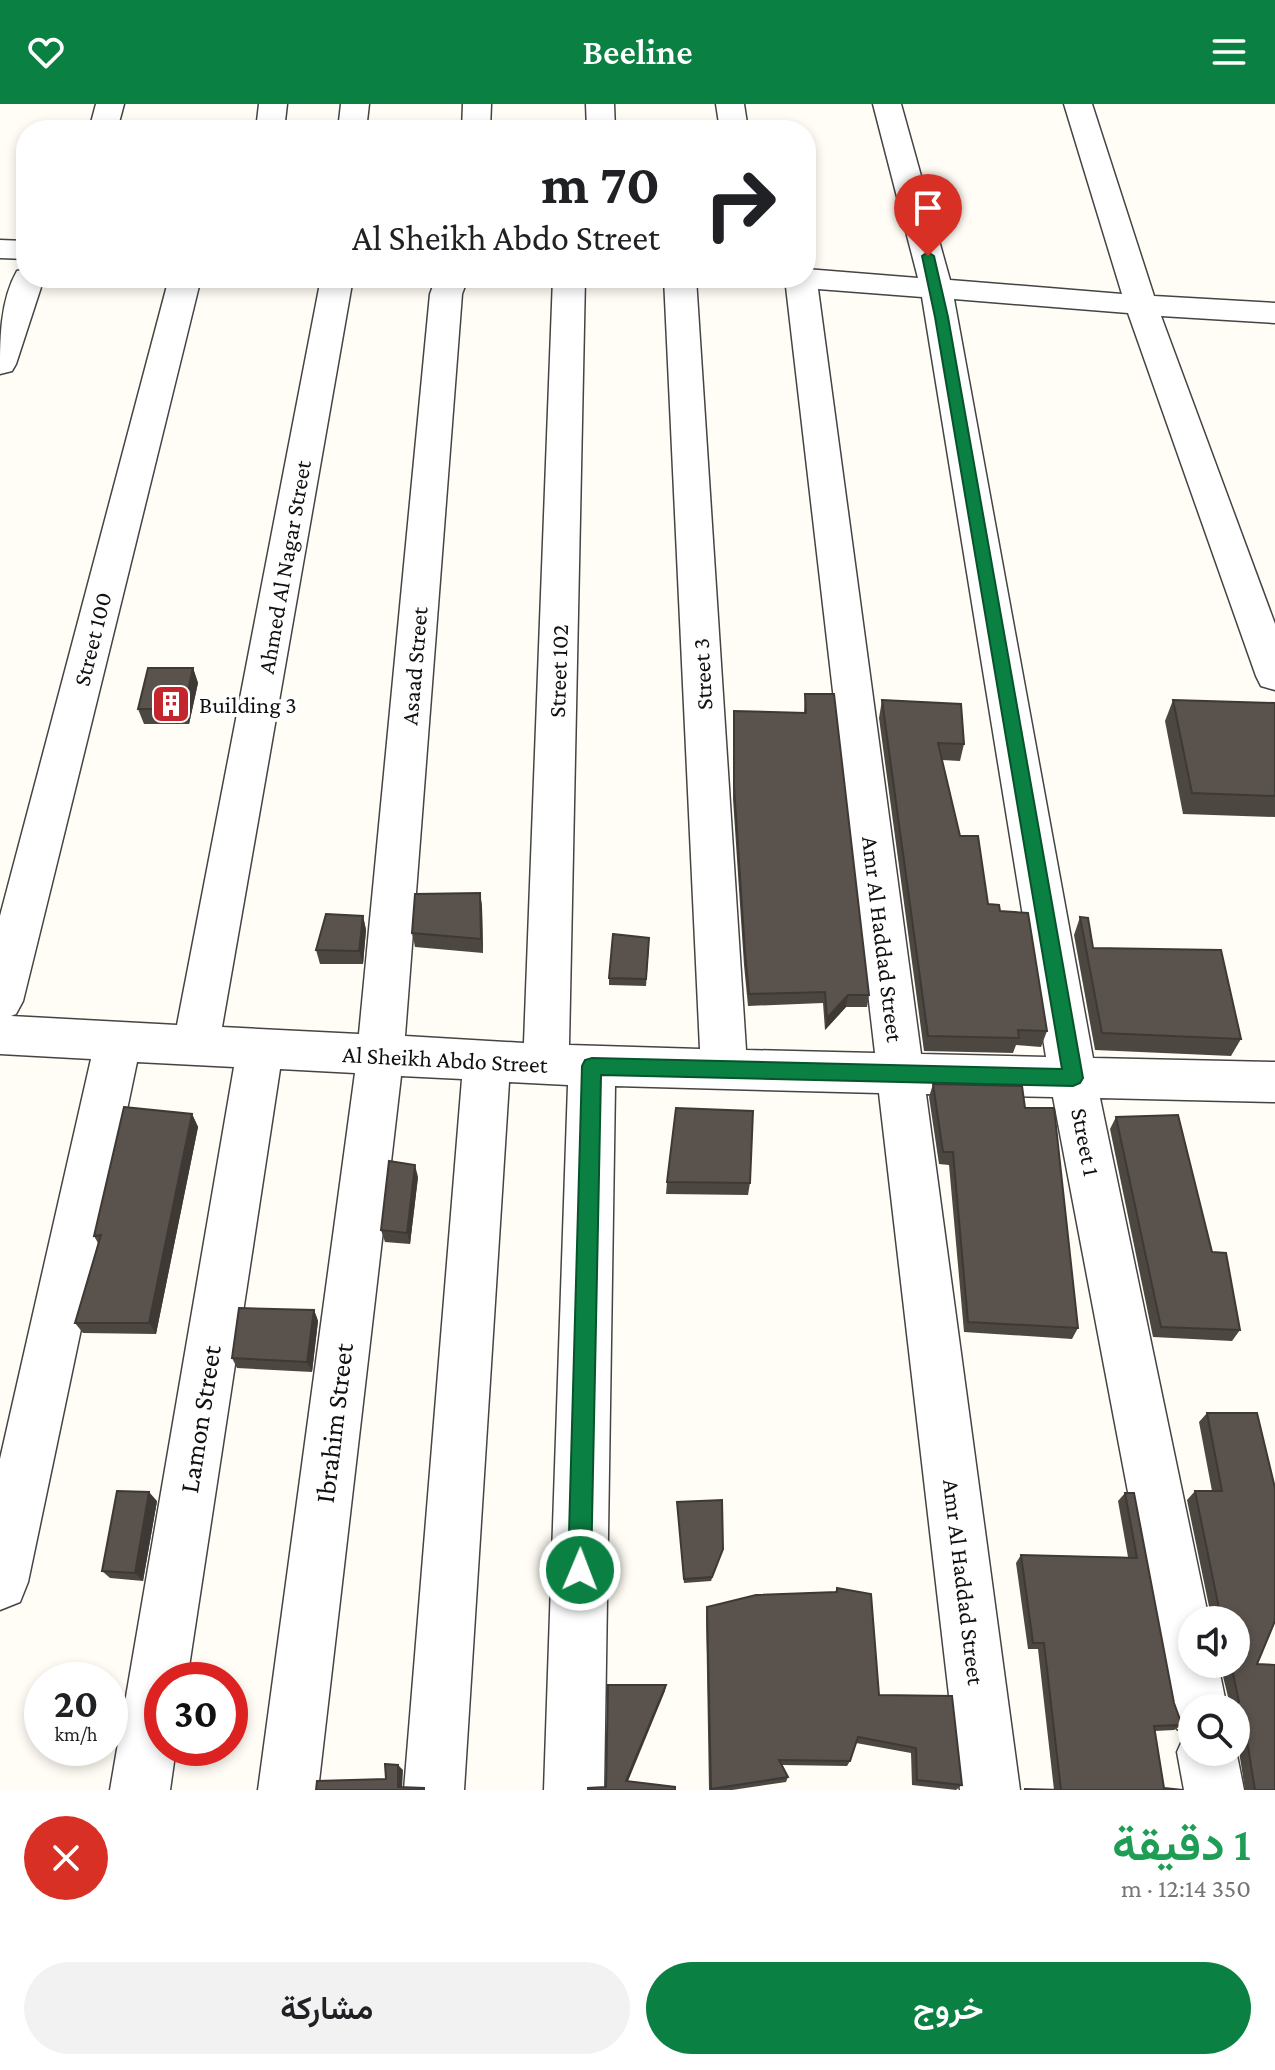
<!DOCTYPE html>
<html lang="ar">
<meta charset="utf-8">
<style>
body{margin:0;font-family:"Crimson Pro",Vazirmatn,serif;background:#f2f2f2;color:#202124;direction:rtl;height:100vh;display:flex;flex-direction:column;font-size:30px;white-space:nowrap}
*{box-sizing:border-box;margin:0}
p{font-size:26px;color:#757577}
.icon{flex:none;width:44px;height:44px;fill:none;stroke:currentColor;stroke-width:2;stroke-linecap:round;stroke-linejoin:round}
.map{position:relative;height:1686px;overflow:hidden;direction:ltr}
.side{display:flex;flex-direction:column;background:#fff;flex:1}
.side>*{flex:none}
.guide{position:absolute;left:16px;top:16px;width:800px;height:168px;border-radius:32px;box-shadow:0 4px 12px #0003;direction:rtl;background:#fff;color:#202124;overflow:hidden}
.buttons{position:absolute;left:1178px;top:1502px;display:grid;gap:16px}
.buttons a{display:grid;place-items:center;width:72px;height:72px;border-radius:50%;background:#fff;box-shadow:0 4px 12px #0003;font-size:40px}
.speed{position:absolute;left:24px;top:1558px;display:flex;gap:16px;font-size:40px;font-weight:700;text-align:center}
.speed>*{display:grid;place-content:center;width:104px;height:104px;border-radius:50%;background:#fff;box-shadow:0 4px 12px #0003;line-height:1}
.speed small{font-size:20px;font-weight:400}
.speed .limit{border:12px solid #d22;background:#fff;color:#111}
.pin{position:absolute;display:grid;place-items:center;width:68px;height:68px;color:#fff;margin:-82px -34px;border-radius:50% 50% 50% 0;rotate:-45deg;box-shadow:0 0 8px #0007}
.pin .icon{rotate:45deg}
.me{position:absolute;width:88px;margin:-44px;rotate:1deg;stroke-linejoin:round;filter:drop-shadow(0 0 6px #0008)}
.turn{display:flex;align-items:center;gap:28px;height:168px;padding:0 24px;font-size:36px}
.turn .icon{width:104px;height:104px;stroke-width:2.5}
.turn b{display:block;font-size:56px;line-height:68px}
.round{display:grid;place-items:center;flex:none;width:84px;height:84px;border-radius:42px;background:#f2f2f2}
.overview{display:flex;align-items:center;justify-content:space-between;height:136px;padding:0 24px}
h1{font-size:48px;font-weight:600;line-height:60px;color:#1e9e55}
.action{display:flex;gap:16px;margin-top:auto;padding:16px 24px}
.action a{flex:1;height:92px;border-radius:48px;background:#0b8043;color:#fff;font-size:32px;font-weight:600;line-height:92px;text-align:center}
.action a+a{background:#f2f2f2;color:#202124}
header{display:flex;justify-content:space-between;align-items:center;height:104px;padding:0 24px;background:#0b8043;color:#fff;font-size:36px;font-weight:600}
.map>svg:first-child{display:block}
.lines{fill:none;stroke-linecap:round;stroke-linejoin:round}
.street-casing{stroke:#444;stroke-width:3}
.street{fill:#fff;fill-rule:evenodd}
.wall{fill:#4d4742}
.shaded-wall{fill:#3f3936}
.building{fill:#5a524d;stroke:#3f3936;stroke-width:2}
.route{fill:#0b8043;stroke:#07532c;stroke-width:2}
.labels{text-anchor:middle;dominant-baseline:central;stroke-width:8;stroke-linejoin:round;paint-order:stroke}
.street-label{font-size:24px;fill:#111;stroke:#fff}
.poi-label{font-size:24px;fill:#111;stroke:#fff;text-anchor:start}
.near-street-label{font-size:28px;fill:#111;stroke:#fff}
</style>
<header><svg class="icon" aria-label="menu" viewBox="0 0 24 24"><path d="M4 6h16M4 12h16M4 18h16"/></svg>Beeline<svg class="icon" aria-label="heart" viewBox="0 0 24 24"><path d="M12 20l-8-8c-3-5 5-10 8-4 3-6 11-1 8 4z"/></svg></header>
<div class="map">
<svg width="1275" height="1686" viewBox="0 0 1275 1686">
<rect width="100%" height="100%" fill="#fffdf5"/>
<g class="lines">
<defs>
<g id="street">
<path d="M96 0H124L117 26H89Z"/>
<path d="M259 0H287L284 26H256Z"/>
<path d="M341 0H369L366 26H338Z"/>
<path d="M463 0H491L490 26H462Z"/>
<path d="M586 0H614L615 26H587Z"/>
<path d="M716 0H744L748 26H720Z"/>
<path d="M873 0H901L950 176 1122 190 1064 0H1092L1154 192 1275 199V219L1161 212 1275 520V586L1261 582 1256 572 1128 209 954 195 1093 954 1275 958V998L1100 994 1209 1516H1192V1560H1218L1227 1604H1192V1648L1236 1646 1244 1686H1184L1177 1648 1186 1628 1177 1625 1169 1604 1053 993 926 990 1020 1686H960L879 989 615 982 604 1686H544L568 981 509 978 464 1686H404L462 975 401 972 318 1686H258L355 969 280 965 187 1576H162V1644H176L170 1686H110L234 963 137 958 28 1478 20 1498 0 1506V1355L91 955 0 950V812L169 174H201L23 897 16 910 11 912 177 921 321 174H353L222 923 359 930 430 190 436 174H468L462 190 405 932 524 939 553 174H585L569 941 700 945 664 174H696L746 946 875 949 785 174H806V165L918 174ZM818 185 922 193 1046 953 921 950Z"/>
<path d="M0 136 26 137V155L0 154Z"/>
<path d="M26 165V174H44L16 260 12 267 0 270C0 235 0 197 17 167Z"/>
</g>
</defs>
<use href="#street" class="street-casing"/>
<use href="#street" class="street"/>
</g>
<g class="wall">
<path d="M193 564 198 579 189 620H144L138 605Z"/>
<path d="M805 590 869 891 867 903H846L825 926 823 899 748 902 744 861 733 695 734 607 804 609Z"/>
<path d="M882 596 964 640 960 657 942 656 960 732 988 800 1000 807 1047 927 1041 943 1016 941 1013 949 924 947 879 614Z"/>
<path d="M1173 596 1275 599V713L1183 710 1165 617Z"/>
<path d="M480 789 482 803 483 849 415 843 412 829Z"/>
<path d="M363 812 366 826 363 860H320L316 846Z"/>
<path d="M1080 813 1093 844 1241 935 1231 952 1095 946 1074 831Z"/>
<path d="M649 841 646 882 609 881V874Z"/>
<path d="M933 980 1025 1004 1078 1224 1072 1235 964 1228 949 1061 939 1060 929 993Z"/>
<path d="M192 1010 198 1023 156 1230 83 1229 75 1219 98 1139 94 1132Z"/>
<path d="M1116 1013 1212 1148 1240 1226 1232 1237 1153 1233 1110 1025Z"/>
<path d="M418 1073 410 1140 385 1138 381 1126Z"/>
<path d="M667 1078 750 1079 748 1091 666 1090Z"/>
<path d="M314 1206 318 1217 312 1268 237 1264 232 1254Z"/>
<path d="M1207 1309 1257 1560 1275 1686H1245L1236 1628V1604H1200L1204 1601H1230L1220 1560H1236V1516H1199L1203 1512H1211L1187 1396 1195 1387H1212L1199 1318Z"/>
<path d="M1125 1389 1174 1599 1182 1621 1174 1626 1155 1627 1164 1684 1183 1686H1023L1025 1685 1054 1686 1038 1545H1028L1016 1459 1021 1451 1128 1453 1118 1397Z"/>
<path d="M157 1397 143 1477 110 1474 102 1467Z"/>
<path d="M677 1398 723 1445 711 1477 684 1479Z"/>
<path d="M837 1484 879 1591 962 1681 956 1686 912 1681 911 1649 856 1639 850 1657 847 1662 782 1661 788 1673 786 1678 732 1686H709L706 1511 707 1503 835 1488Z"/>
</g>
<g class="shaded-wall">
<path d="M193 564 198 579 189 620 184 605Z"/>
<path d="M480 789 482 803 483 849 481 835Z"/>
<path d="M363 812 366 826 363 860 359 847Z"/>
<path d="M848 891 846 903 825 926 827 914Z"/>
<path d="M192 1010 198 1023 156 1230 149 1219Z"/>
<path d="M415 1061 418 1073 410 1140 407 1129Z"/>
<path d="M314 1206 318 1217 312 1268 307 1258Z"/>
<path d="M149 1388 157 1397 143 1477 135 1469Z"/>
<path d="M666 1581 665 1587 626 1682V1677Z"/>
<path d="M398 1661 403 1666 402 1686 398 1683Z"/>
</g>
<g class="building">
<path d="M148 564H193L184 605H138Z"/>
<path d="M805 590H834L869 891H848L827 914 825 888 749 890 745 849 734 682V607L806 609Z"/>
<path d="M882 596 961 600 964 640 938 639 960 732H978L988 800 999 801 1000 807 1028 809 1047 927 1018 926 1019 934 928 932Z"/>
<path d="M1173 596 1275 599V692L1192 689Z"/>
<path d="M480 789 481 835 412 829 415 790Z"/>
<path d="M326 810 363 812 359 847 316 846Z"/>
<path d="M1080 813 1088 814 1093 844 1221 846 1241 935 1102 929Z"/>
<path d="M613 830 649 834 646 875 609 874Z"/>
<path d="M933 980 1022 982 1025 1004H1054L1078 1224 968 1218 953 1048H943Z"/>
<path d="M124 1003 192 1010 149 1219H75L101 1131 94 1132Z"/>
<path d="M676 1004 753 1007 750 1079 667 1078Z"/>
<path d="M1178 1011 1212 1148 1226 1149 1240 1226 1161 1223 1116 1013Z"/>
<path d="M389 1057 415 1061 407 1129 381 1126Z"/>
<path d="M239 1204 314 1206 307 1258 232 1254Z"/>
<path d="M1207 1309H1257L1275 1384V1517L1257 1560 1275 1561V1686H1255L1244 1618H1236V1604H1204V1601H1236L1239 1598 1231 1560H1236V1516H1203V1512H1218L1220 1509 1195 1387H1222Z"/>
<path d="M117 1387 149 1388 135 1469 102 1467Z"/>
<path d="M1125 1389H1134L1174 1599 1182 1621 1154 1622 1164 1684 1183 1686H1025V1685L1061 1686 1044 1539H1033L1021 1451 1137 1454Z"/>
<path d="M722 1396 723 1445 712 1473 684 1475 677 1398Z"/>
<path d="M837 1484 871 1490 879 1591 952 1592 962 1681 917 1676 916 1644 858 1633 850 1657 779 1656 788 1673 711 1685 707 1503 756 1491 837 1488Z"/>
<path d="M608 1581H666L626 1677 675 1683V1686H588V1684L606 1683Z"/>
<path d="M385 1660 398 1661V1683L424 1684V1686H316L317 1677 386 1675Z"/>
</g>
<path class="route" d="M928 148 934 152 948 213 1083 974 1080 979 1073 982 601 971 591 1466 588 1474 580 1477 571 1474 568 1466 582 962 585 956 592 954 1062 965 935 213 922 152Z"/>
<defs>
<symbol id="building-square" viewBox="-11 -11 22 22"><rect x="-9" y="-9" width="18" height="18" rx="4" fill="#c4262e" stroke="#fff"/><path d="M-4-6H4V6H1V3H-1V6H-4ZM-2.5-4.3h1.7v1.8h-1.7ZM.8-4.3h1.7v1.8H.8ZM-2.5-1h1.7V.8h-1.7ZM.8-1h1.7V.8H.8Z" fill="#fff"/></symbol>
</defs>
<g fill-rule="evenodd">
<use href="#building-square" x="149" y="578" width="44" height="44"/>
</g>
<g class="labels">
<g class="street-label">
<text transform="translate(284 463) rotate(-80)">Ahmed Al Nagar Street</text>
<text transform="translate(92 535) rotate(-76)">Street 100</text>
<text transform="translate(414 562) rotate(-85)">Asaad Street</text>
<text transform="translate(558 567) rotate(-88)">Street 102</text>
<text transform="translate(702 570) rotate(-93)">Street 3</text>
<text transform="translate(883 835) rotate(83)">Amr Al Haddad Street</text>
<text transform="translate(445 955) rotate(3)">Al Sheikh Abdo Street</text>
<text transform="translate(1086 1038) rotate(79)">Street 1</text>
<text transform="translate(964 1478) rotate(83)">Amr Al Haddad Street</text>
</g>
<g class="poi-label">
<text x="199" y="600">Building 3</text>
</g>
<g class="near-street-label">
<text transform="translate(200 1315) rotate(-81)">Lamon Street</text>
<text transform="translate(334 1319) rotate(-83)">Ibrahim Street</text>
</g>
</g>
</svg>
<div class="buttons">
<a><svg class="icon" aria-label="sound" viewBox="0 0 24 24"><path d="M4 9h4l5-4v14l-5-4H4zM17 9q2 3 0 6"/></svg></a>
<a><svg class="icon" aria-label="search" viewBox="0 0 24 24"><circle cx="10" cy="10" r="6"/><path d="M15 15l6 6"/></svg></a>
</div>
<div class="speed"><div>20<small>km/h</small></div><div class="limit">30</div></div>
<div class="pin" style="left:928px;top:152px;background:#d93025"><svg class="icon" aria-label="arrive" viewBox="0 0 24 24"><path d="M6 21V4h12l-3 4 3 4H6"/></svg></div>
<svg class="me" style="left:580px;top:1466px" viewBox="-20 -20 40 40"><circle r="17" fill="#0b8043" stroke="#fff" stroke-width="3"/><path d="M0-11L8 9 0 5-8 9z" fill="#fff"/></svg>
<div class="guide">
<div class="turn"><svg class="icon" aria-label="right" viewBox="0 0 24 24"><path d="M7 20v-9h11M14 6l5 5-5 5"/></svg><div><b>70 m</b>Al Sheikh Abdo Street</div></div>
</div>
</div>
<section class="side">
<div class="overview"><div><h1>1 دقيقة</h1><p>350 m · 12:14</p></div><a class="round" style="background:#d93025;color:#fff"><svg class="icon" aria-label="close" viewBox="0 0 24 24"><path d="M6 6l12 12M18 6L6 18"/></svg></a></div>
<div class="action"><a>خروج</a><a>مشاركة</a></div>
</section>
